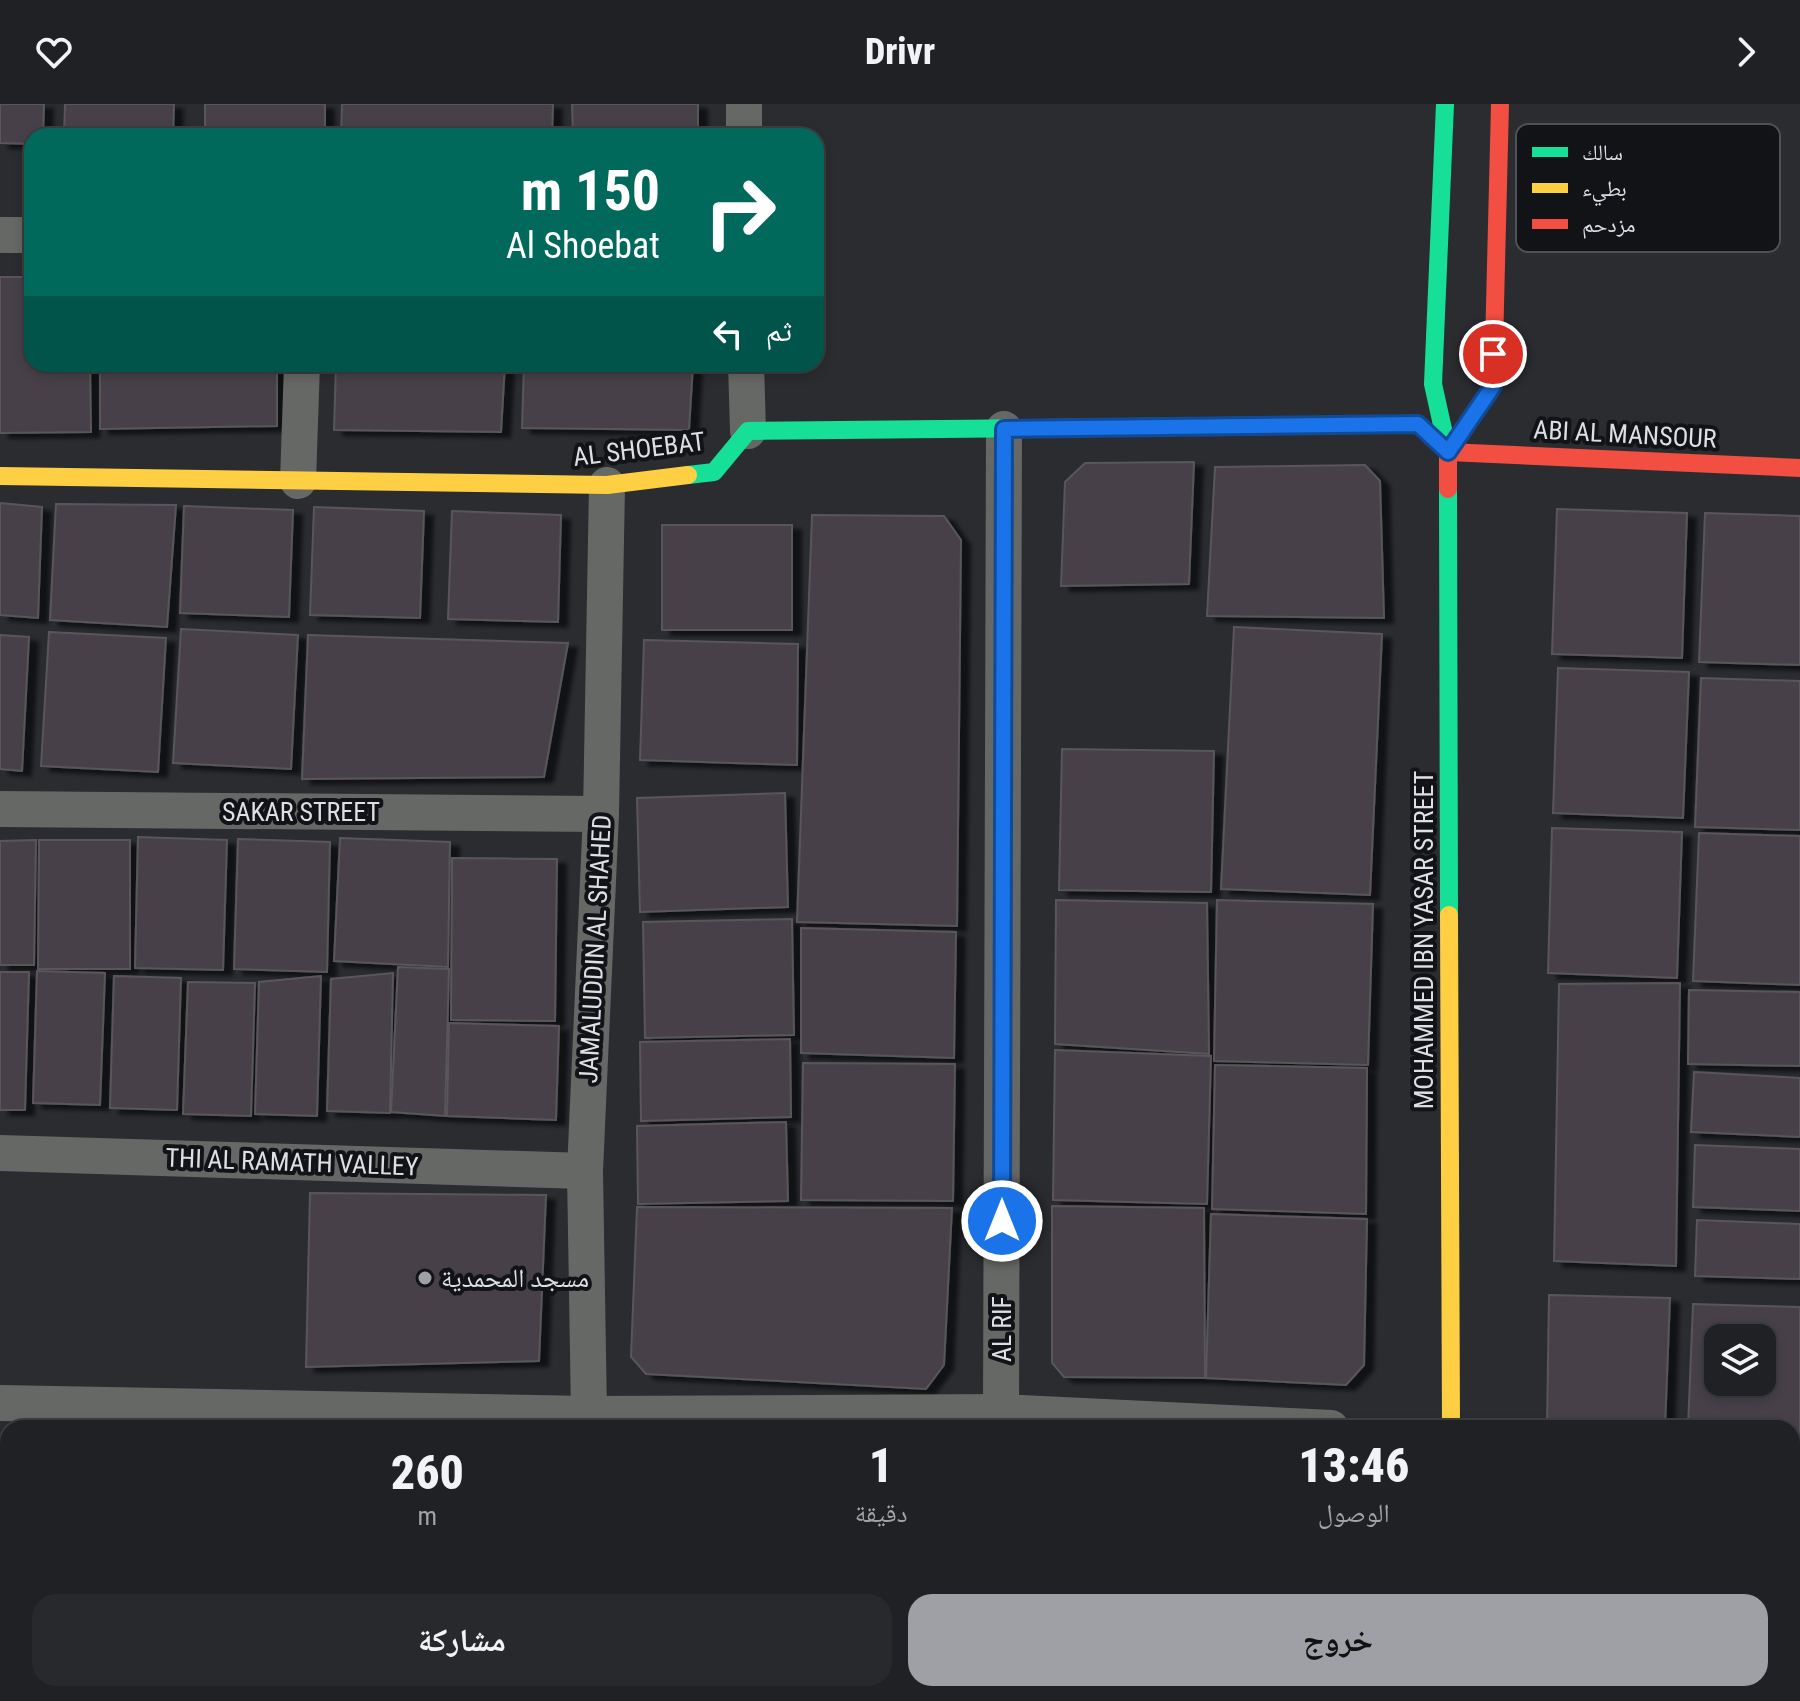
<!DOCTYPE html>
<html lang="ar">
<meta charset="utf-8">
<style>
body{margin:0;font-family:"Roboto Condensed","Noto Naskh Arabic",sans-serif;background:#28292c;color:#f1f3f6;direction:rtl;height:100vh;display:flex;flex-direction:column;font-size:30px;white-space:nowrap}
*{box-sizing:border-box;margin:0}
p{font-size:26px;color:#a2a3a6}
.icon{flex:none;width:44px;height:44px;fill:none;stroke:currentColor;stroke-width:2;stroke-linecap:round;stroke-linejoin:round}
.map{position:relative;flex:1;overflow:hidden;direction:ltr}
.drawer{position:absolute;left:0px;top:1316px;width:1800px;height:282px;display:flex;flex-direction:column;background:#202124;border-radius:24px 24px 0 0;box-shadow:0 4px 12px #0003,0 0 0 2px #3d3e41;direction:rtl}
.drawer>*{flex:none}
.guide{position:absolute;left:24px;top:24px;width:800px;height:244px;border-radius:24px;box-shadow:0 4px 12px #0003,0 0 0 2px #3d3e41;direction:rtl;background:#00695c;color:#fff;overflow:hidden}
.buttons{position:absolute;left:1704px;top:1220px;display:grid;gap:16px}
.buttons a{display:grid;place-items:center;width:72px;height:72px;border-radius:16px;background:#202124;box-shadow:0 4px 12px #0003,0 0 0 2px #3d3e41;font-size:40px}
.pin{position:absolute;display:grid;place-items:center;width:68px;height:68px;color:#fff;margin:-34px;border:4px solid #fff;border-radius:50%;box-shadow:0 2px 8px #0007}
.me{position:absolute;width:88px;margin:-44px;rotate:0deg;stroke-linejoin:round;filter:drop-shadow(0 0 6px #0008)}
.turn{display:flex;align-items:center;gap:28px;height:168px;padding:0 32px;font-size:36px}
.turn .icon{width:104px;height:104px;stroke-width:2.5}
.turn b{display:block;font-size:56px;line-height:68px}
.then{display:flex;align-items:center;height:76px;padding:0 32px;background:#0003;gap:16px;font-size:30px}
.eta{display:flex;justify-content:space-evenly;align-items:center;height:136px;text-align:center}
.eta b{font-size:48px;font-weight:800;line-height:56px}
.action{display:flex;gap:16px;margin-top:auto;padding:16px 32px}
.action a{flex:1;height:92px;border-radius:24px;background:#9ea0a5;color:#111;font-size:32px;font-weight:800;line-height:92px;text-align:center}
.action a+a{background:#28292c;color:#f1f3f6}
header{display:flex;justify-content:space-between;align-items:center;height:104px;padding:0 32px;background:#202124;font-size:36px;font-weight:800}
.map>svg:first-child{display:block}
.building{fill:#464148;stroke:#58575a;stroke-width:2;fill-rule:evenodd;filter:url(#shadow)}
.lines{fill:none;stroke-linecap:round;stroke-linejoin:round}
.street{stroke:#666866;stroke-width:36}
.fast{stroke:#16e098;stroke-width:18}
.slow{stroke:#ffcf43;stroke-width:18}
.jam{stroke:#f24e42;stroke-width:18}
.route-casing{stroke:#114b97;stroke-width:20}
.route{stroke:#1a73e8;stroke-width:14}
.poi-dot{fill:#9ea0a5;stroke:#121317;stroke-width:3}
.labels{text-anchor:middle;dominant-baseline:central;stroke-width:8;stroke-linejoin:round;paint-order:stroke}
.street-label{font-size:26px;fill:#dddfe4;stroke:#121317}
.poi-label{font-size:26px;fill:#dddfe4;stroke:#121317;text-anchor:start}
.key{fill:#121317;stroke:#4f5054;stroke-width:2}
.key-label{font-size:22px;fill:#dddfe4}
</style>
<header><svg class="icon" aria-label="forward" viewBox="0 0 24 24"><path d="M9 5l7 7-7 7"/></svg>Drivr<svg class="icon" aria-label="heart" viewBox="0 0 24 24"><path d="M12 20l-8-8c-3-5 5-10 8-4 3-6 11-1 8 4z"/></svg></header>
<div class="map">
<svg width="1800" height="1597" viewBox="0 0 1800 1597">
<defs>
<filter id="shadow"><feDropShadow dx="9" dy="5" stdDeviation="2" flood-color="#0009"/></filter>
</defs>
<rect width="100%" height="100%" fill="#2a2c30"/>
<g class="building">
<path d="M0 0H44L43 32H32V40L0 39Z"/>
<path d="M65 0H174L173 32H64Z"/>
<rect x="205" y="0" width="120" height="32"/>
<path d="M342 0H553L552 32H341Z"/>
<path d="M572 0H698V32H573Z"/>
<path d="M0 173H32V260H90L91 328 0 329Z"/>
<path d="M100 260H277V322L100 325Z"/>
<path d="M336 260H505L501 328 334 326Z"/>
<path d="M524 260H693L689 326 522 324Z"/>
<path d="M1194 358 1189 480 1061 482 1065 378 1085 359Z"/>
<path d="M1365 361 1380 377 1384 514 1207 512 1215 363Z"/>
<path d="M0 399 42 403 38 514 0 511Z"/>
<path d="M56 400 176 401 167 523 50 516Z"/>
<path d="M184 402 293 406 289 513 180 509Z"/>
<path d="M314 403 424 407 420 514 310 511Z"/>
<path d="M1557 405 1687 409 1682 554 1552 550Z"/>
<path d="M452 407 561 411 558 518 448 515Z"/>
<path d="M1705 409 1800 412V561L1699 558Z"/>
<path d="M812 411 944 412 961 436 957 822 797 818Z"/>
<rect x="662" y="421" width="130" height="105"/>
<path d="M1234 523 1382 530 1370 791 1221 785Z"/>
<path d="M181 525 298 531 291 665 173 659Z"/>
<path d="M49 528 166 534 158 668 41 662Z"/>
<path d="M0 531 29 533 22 667 0 665Z"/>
<path d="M308 531 568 539 544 673 302 675Z"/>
<path d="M644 536 798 540 797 661 640 656Z"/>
<path d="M1558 564 1689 568 1683 714 1553 709Z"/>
<path d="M1701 574 1800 577V726L1695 723Z"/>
<path d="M1062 645 1214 647 1211 788 1059 786Z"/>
<path d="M785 689 788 803 640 808 637 694Z"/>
<path d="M1552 724 1682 728 1677 874 1548 869Z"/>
<path d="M1699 729 1800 732V881L1693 877Z"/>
<path d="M138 733 227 736 223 866 135 864Z"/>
<path d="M340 734 450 738 448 863 334 857Z"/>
<path d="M238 735 330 738 327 868 234 865Z"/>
<path d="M36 736 34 861H0V737Z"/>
<path d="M39 736H130V865H38Z"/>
<path d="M452 754 557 755 555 917 451 916Z"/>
<path d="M1056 796 1207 799 1209 950 1055 940Z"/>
<path d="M1217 796 1373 800 1368 961 1214 957Z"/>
<path d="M792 815 794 931 645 934 643 818Z"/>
<path d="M801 824 956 828 954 954 801 949Z"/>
<path d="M398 863 449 865 445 1012 391 1008Z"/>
<path d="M37 867 105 869 100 1001 33 999Z"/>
<path d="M0 868H29L25 1006H0Z"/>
<path d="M393 869 390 1009 327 1007 331 875Z"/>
<path d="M114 872 181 874 177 1006 110 1004Z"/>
<path d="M321 872 317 1012 255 1010 259 878Z"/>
<path d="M188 878 255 879 251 1012 183 1010Z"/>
<path d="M1680 879 1676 1162 1554 1157 1559 880Z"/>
<path d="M1689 886 1800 888V962L1688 960Z"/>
<path d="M449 919 559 922 556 1016 447 1012Z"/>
<path d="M790 935 791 1013 641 1017 640 938Z"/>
<path d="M1055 946 1211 952 1207 1100 1053 1096Z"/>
<path d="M803 959 955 960 953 1097 801 1096Z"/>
<path d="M1215 961 1367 964 1366 1110 1212 1105Z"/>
<path d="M1694 968 1800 974V1033L1691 1028Z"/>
<path d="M786 1018 788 1097 638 1100 637 1022Z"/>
<path d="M1695 1041 1800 1045V1107L1693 1103Z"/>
<path d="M310 1089 546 1091 539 1257 306 1263Z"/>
<path d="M1052 1102 1204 1104 1205 1274 1064 1273 1052 1259Z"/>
<path d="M637 1103 952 1104 944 1261 926 1285 646 1270 631 1253Z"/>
<path d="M1211 1110 1367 1115 1364 1261 1346 1281 1206 1274Z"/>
<path d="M1697 1116 1800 1120V1175L1695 1172Z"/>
<path d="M1549 1191 1670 1194 1665 1324H1547Z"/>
<path d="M1693 1200 1800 1203V1352H1792V1324H1688ZM1718 1234H1762V1278H1718Z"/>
<path d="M1792 1360 1800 1361V1510L1792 1509Z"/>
<path d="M1792 1522H1800V1597H1535L1536 1590H1792Z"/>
<path d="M90 1590H229V1596L90 1592Z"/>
<rect x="246" y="1590" width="140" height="7"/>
<rect x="559" y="1590" width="140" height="7"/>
<rect x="875" y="1590" width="57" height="7"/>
<rect x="952" y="1590" width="57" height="7"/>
</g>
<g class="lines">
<g class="street">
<path d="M744 32V0"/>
<path d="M0 131H32"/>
<path d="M746 260 748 327"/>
<path d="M298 377 302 260"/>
<path d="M0 705 601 710"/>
<path d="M0 1049 585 1067"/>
<path d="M0 1299 589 1310 1001 1308 1331 1324"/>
<path d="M1001 1308 1004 325"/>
<path d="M589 1310 585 1067 601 710 607 381"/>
</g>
<g class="fast">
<path d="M1445 0 1433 280 1448 348"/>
<path d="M688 371 714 368 748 327 1418 320 1448 348"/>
<path d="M1448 385 1449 811"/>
<path d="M1440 1597 1441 1590"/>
</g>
<g class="slow">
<path d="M0 372 607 381 688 371"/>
<path d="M1449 811 1451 1324"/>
</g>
<g class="jam">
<path d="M1448 348 1800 364"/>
<path d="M1448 385V348L1493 282 1500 0"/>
</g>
</g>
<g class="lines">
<defs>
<path id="route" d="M1002 1117 1004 325 1418 320 1448 348 1493 282V250"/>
</defs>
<use href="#route" class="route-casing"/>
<use href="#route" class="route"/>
</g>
<circle class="poi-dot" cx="425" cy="1174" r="8"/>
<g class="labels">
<g class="street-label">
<text transform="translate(1625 330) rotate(3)">ABI AL MANSOUR</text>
<text transform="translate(639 345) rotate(-7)">AL SHOEBAT</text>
<text x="301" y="708">SAKAR STREET</text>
<text transform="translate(1424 836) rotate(-90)">MOHAMMED IBN YASAR STREET</text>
<text transform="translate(595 845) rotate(-87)">JAMALUDDIN AL SHAHED</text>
<text transform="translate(292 1058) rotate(2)">THI AL RAMATH VALLEY</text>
<text transform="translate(1002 1225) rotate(-90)">AL RIF</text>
</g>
<g class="poi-label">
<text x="441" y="1174">مسجد المحمدية</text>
</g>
</g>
<rect x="1516" y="20" width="264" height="128" rx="12" class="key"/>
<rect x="1532" y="43" width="36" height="10" fill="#16e098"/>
<rect x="1532" y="79" width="36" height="10" fill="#ffcf43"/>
<rect x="1532" y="115" width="36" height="10" fill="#f24e42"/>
<g class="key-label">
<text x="1582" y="56">سالك</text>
<text x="1582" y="92">بطيء</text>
<text x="1582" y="128">مزدحم</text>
</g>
</svg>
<div class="buttons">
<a><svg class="icon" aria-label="layers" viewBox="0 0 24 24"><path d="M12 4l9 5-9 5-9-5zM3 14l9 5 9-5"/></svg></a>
</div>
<div class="pin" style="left:1493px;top:250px;background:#d93025"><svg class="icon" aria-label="arrive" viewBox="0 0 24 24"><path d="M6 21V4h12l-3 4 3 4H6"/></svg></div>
<svg class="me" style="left:1002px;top:1117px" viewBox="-20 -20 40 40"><circle r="17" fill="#1a73e8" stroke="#fff" stroke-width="3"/><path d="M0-11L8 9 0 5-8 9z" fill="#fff"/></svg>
<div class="guide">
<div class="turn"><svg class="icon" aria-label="right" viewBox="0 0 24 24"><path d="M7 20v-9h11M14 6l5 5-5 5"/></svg><div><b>150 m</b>Al Shoebat</div></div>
<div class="then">ثم<svg class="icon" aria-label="left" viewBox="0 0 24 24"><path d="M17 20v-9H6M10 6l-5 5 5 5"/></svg></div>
</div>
<section class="drawer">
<div class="eta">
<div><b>13:46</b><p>الوصول</p></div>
<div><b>1</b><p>دقيقة</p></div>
<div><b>260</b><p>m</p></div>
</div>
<div class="action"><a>خروج</a><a>مشاركة</a></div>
</section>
</div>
